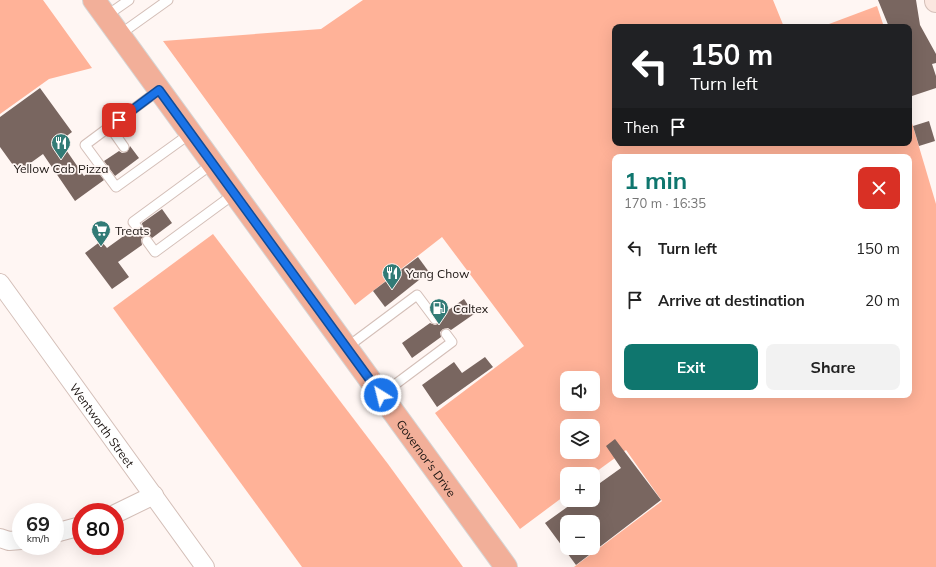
<!DOCTYPE html>
<meta charset="utf-8">
<style>
body{margin:0;font-family:Mulish,sans-serif;background:#f2f2f2;color:#222;height:100vh;display:flex;flex-direction:column;font-size:15px;white-space:nowrap}
*{box-sizing:border-box;margin:0}
p{font-size:13px;color:#767676}
.icon{flex:none;width:22px;height:22px;fill:none;stroke:currentColor;stroke-width:2;stroke-linecap:round;stroke-linejoin:round}
.map{position:relative;flex:1;overflow:hidden}
.details{position:absolute;left:612px;top:154px;width:300px;height:244px;display:flex;flex-direction:column;background:#fff;border-radius:8px;box-shadow:0 4px 16px #0002}
.details>*{flex:none}
.banner{position:absolute;left:612px;top:24px;width:300px;height:122px;border-radius:8px;box-shadow:0 4px 16px #0002;background:#202124;color:#fff;overflow:hidden}
.controls{position:absolute;left:560px;top:371px;display:grid;gap:8px}
.controls a{display:grid;place-items:center;width:40px;height:40px;border-radius:8px;background:#fff;box-shadow:0 4px 16px #0002;font-size:20px}
.speed{position:absolute;left:12px;top:503px;display:flex;gap:8px;font-size:20px;font-weight:700;text-align:center}
.speed>*{display:grid;place-content:center;width:52px;height:52px;border-radius:50%;background:#fff;box-shadow:0 4px 16px #0002;line-height:1}
.speed small{font-size:10px;font-weight:400}
.speed .limit{border:6px solid #d22;background:#fff;color:#111}
.pin{position:absolute;display:grid;place-items:center;width:34px;height:34px;color:#fff;margin:-17px;border-radius:8px;box-shadow:0 2px 6px #0006}
.me{position:absolute;width:44px;margin:-22px;rotate:324deg;stroke-linejoin:round;filter:drop-shadow(0 0 3px #0008)}
.turn{display:flex;align-items:center;gap:14px;height:84px;padding:0 12px;font-size:18px}
.turn .icon{width:52px;height:52px;stroke-width:2.5}
.turn b{display:block;font-size:28px;line-height:34px}
.then{display:flex;align-items:center;height:38px;padding:0 12px;background:#0003;gap:8px;font-size:15px}
.round{display:grid;place-items:center;flex:none;width:42px;height:42px;border-radius:8px;background:#f2f2f2}
.headline{display:flex;align-items:center;justify-content:space-between;height:68px;padding:0 12px}
h1{font-size:24px;font-weight:700;line-height:30px;color:#0f766e}
.cta{display:flex;gap:8px;margin-top:auto;padding:8px 12px}
.cta a{flex:1;height:46px;border-radius:8px;background:#0f766e;color:#fff;font-size:16px;font-weight:700;line-height:46px;text-align:center}
.cta a+a{background:#f2f2f2;color:#222}
ul{padding:0;list-style:none}
li{display:flex;align-items:center;gap:12px;height:52px;padding:0 12px}
li div{flex:1}
li b{display:block;font-size:15px}
li em{font-style:normal}
.map>svg:first-child{display:block}
.green{fill:#ffb298;fill-rule:evenodd}
.building{fill:#796660;fill-rule:evenodd}
.lines{fill:none;stroke-linecap:round;stroke-linejoin:round}
.lane-casing{stroke:#d4bfb8;stroke-width:11}
.street-casing{stroke:#d4bfb8;stroke-width:20}
.secondary-casing{stroke:#d4bfb8;stroke-width:24}
.highway-casing{stroke:#d6d5d4;stroke-width:24}
.lane{stroke:#fff;stroke-width:9}
.street{stroke:#fff;stroke-width:18}
.secondary{stroke:#fbe7e0;stroke-width:22}
.highway{stroke:#f2af99;stroke-width:22}
.route-casing{stroke:#114b97;stroke-width:10}
.route{stroke:#1a73e8;stroke-width:7}
.labels{text-anchor:middle;dominant-baseline:central;stroke-width:3.5;stroke-linejoin:round;paint-order:stroke}
.poi-label{font-size:12px;fill:#1c1512;stroke:#fff6f3;text-anchor:start}
.street-label{font-size:12px;fill:#1c1512;stroke:#fff6f3}
</style>
<div class="map">
<svg width="936" height="567" viewBox="0 0 936 567">
<rect width="100%" height="100%" fill="#fff6f3"/>
<g class="green">
<path d="M0 0H43L92 68 49 79 0 114Z"/>
<path d="M363 0H773L784 27H615V143H909V113L936 204V567H574L662 501 626 450 593 474H567V494L520 529 435 413 524 346 442 237 355 305 163 41 321 29ZM615 157H909V395H615ZM567 378H593V404H567ZM567 426H593V452H567Z"/>
<path d="M877 6 884 27H821Z"/>
<path d="M213 234 388 464 463 567H302L113 308Z"/>
</g>
<g class="building">
<path d="M878 0H916L920 25 936 54V63L932 64 936 76V88L909 97V27H889Z"/>
<path d="M40 88 72 132 60 141 84 176 95 168 104 180 75 201 43 154 18 172 0 147V117Z"/>
<path d="M929 121 935 141 919 146 913 126Z"/>
<path d="M130 146 139 158 115 176 104 161 119 151 122 153 127 152Z"/>
<path d="M162 209 172 223 152 238 149 235 144 236 141 239 142 245 118 262 129 277 112 289 85 253 101 241 107 248 132 230 135 233 140 232 143 229 142 223Z"/>
<path d="M418 257 429 272 385 307 373 291Z"/>
<path d="M464 299 474 314 451 330 448 328 443 329 440 332 441 337 412 358 402 343 430 323 435 325 438 324 441 321 440 316Z"/>
<path d="M485 357 493 367 437 407 422 385 454 362 462 373Z"/>
<path d="M615 439 661 500 576 565 545 523 577 500H593V488L621 468 606 446ZM567 522H593V548H567Z"/>
</g>
<g class="lines">
<defs>
<g id="lane">
<path d="M106 16 129 0"/>
<path d="M119 35 168 0"/>
<path d="M159 90 85 145 116 187 191 133"/>
<path d="M110 127 124 147"/>
<path d="M137 227 133 222 212 164"/>
<path d="M147 241 155 252 234 194"/>
<path d="M346 348 417 295 435 319"/>
<path d="M381 395 452 342 446 334"/>
</g>
<g id="street">
<path id="s1" d="M0 283 205 567"/>
<path d="M115 514 154 495"/>
<path d="M55 533 81 526"/>
<path d="M0 538 9 541 21 540"/>
</g>
<path id="secondary" d="M936 0V1"/>
<g id="highway">
<path id="s2" d="M94 0 506 567"/>
</g>
</defs>
<use href="#lane" class="lane-casing"/>
<use href="#street" class="street-casing"/>
<use href="#secondary" class="secondary-casing"/>
<use href="#highway" class="highway-casing"/>
<use href="#lane" class="lane"/>
<use href="#street" class="street"/>
<use href="#secondary" class="secondary"/>
<use href="#highway" class="highway"/>
</g>
<g class="lines">
<defs>
<path id="route" d="M119 120 159 90 381 395"/>
</defs>
<use href="#route" class="route-casing"/>
<use href="#route" class="route"/>
</g>
<defs>
<symbol id="restaurant-pin" viewBox="-11 -11 22 30"><path d="M0 17L-7.5 6A9.5 9.5 0 1 1 7.5 6Z" fill="#327b76" stroke="#fff6f3"/><path d="M-5-6h1v4h1v-4h1v4h1v-4h1v5L-1.5 .5V6h-2V.5L-5-1ZM5-6V6H3V1.5H1.5Q1.5-4 5-6Z" fill="#fff"/></symbol>
<symbol id="supermarket-pin" viewBox="-11 -11 22 30"><path d="M0 17L-7.5 6A9.5 9.5 0 1 1 7.5 6Z" fill="#327b76" stroke="#fff6f3"/><path d="M-6-5.5h2.5l.6 2H6L4.5 2H-2.5L-4.4-4H-6ZM-1.5 3.2a1.3 1.3 0 1 0 .1 0ZM3 3.2a1.3 1.3 0 1 0 .1 0Z" fill="#fff"/></symbol>
<symbol id="fuel-pin" viewBox="-11 -11 22 30"><path d="M0 17L-7.5 6A9.5 9.5 0 1 1 7.5 6Z" fill="#327b76" stroke="#fff6f3"/><path d="M-5.5-6h7V0h2V4h1.3V-2.5L3-4.5l.8-.8L6-3V5H2.5V1h-1V6h-7ZM-4.2-4.7v3.2H.2V-4.7Z" fill="#fff"/></symbol>
</defs>
<g fill-rule="evenodd">
<use href="#restaurant-pin" x="50" y="132" width="22" height="30"/>
<use href="#supermarket-pin" x="90" y="219" width="22" height="30"/>
<use href="#restaurant-pin" x="381" y="262" width="22" height="30"/>
<use href="#fuel-pin" x="428" y="297" width="22" height="30"/>
</g>
<g class="labels">
<g class="poi-label">
<text x="61" y="168" text-anchor="middle">Yellow Cab Pizza</text>
<text x="115" y="230">Treats</text>
<text x="406" y="273">Yang Chow</text>
<text x="453" y="308">Caltex</text>
</g>
<g class="street-label">
<text stroke="none"><textPath href="#s1" startOffset="175">Wentworth Street</textPath></text>
<text stroke="none"><textPath href="#s2" startOffset="566">Governor's Drive</textPath></text>
</g>
</g>
</svg>
<div class="controls">
<a><svg class="icon" aria-label="sound" viewBox="0 0 24 24"><path d="M4 9h4l5-4v14l-5-4H4zM17 9q2 3 0 6"/></svg></a>
<a><svg class="icon" aria-label="layers" viewBox="0 0 24 24"><path d="M12 4l9 5-9 5-9-5zM3 14l9 5 9-5"/></svg></a>
<a>+</a>
<a>−</a>
</div>
<div class="speed"><div>69<small>km/h</small></div><div class="limit">80</div></div>
<div class="pin" style="left:119px;top:120px;background:#d93025"><svg class="icon" aria-label="arrive" viewBox="0 0 24 24"><path d="M6 21V4h12l-3 4 3 4H6"/></svg></div>
<svg class="me" style="left:381px;top:395px" viewBox="-20 -20 40 40"><circle r="17" fill="#1a73e8" stroke="#fff" stroke-width="3"/><path d="M0-11L8 9 0 5-8 9z" fill="#fff"/></svg>
<div class="banner">
<div class="turn"><svg class="icon" aria-label="left" viewBox="0 0 24 24"><path d="M17 20v-9H6M10 6l-5 5 5 5"/></svg><div><b>150 m</b>Turn left</div></div>
<div class="then">Then<svg class="icon" aria-label="arrive" viewBox="0 0 24 24"><path d="M6 21V4h12l-3 4 3 4H6"/></svg></div>
</div>
<section class="details">
<div class="headline"><div><h1>1 min</h1><p>170 m · 16:35</p></div><a class="round" style="background:#d93025;color:#fff"><svg class="icon" aria-label="close" viewBox="0 0 24 24"><path d="M6 6l12 12M18 6L6 18"/></svg></a></div>
<ul>
<li><svg class="icon" aria-label="left" viewBox="0 0 24 24"><path d="M17 20v-9H6M10 6l-5 5 5 5"/></svg><div><b>Turn left</b></div><em>150 m</em></li>
<li><svg class="icon" aria-label="arrive" viewBox="0 0 24 24"><path d="M6 21V4h12l-3 4 3 4H6"/></svg><div><b>Arrive at destination</b></div><em>20 m</em></li>
</ul>
<div class="cta"><a>Exit</a><a>Share</a></div>
</section>
</div>
